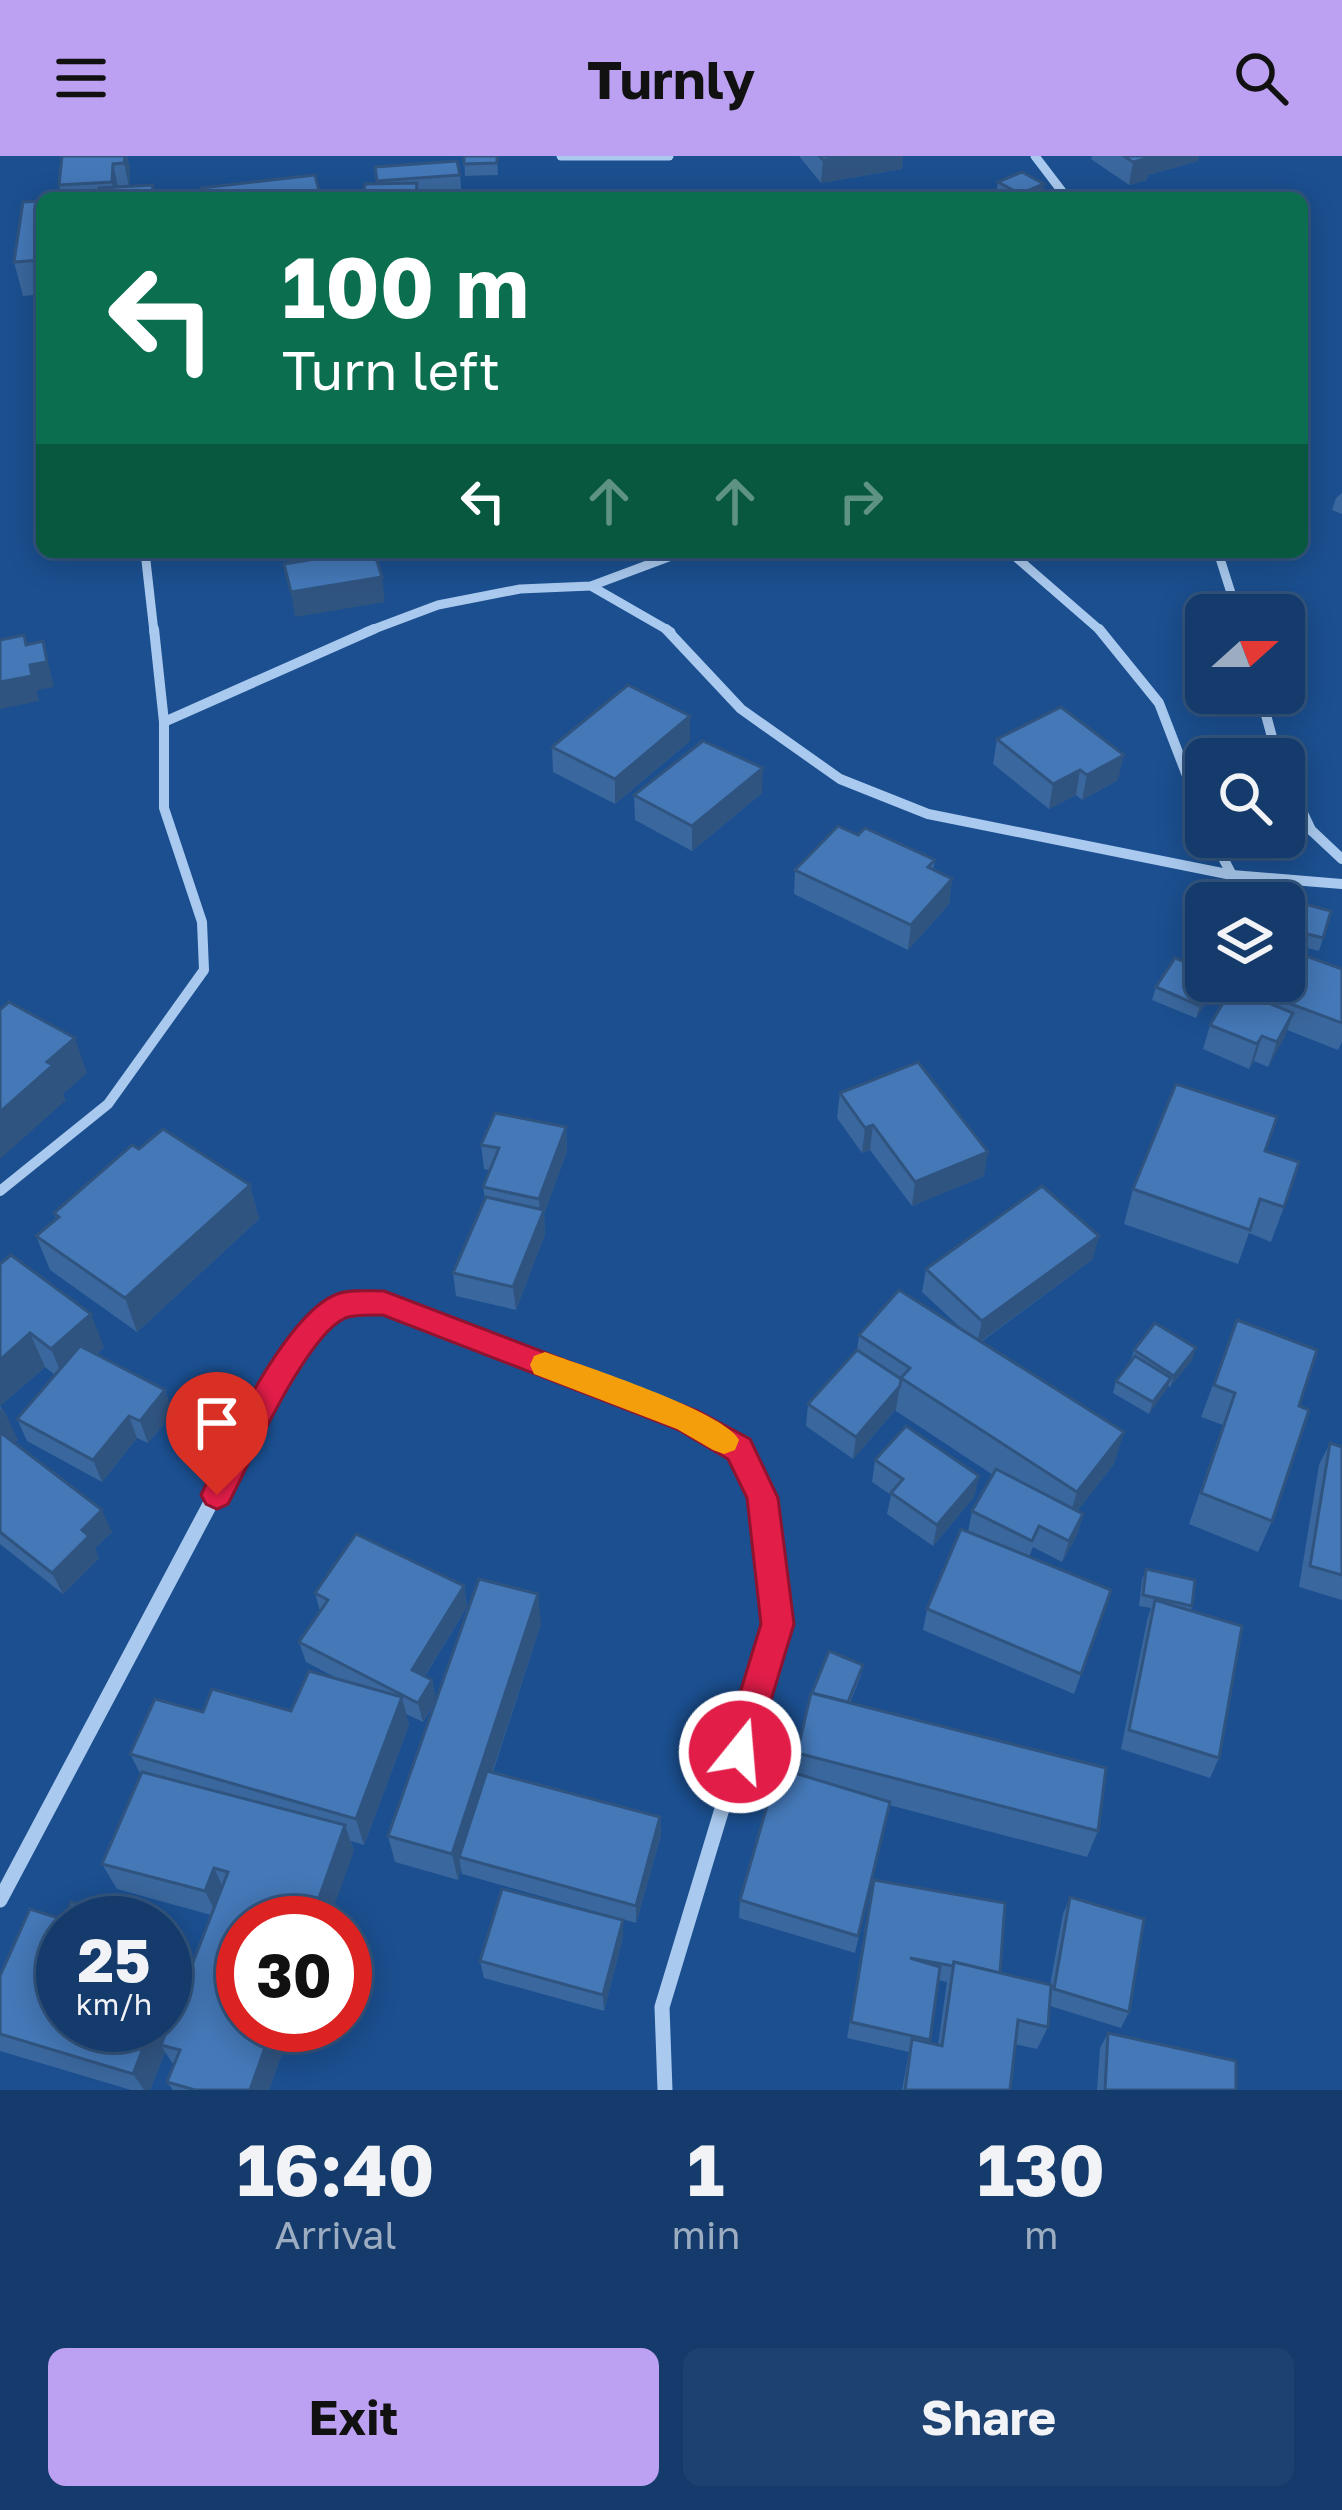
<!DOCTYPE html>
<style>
body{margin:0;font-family:"Golos Text",sans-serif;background:#1d4271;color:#f1f3f6;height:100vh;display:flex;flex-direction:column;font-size:45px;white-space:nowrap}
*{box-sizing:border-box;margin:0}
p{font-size:39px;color:#9dadc1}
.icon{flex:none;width:66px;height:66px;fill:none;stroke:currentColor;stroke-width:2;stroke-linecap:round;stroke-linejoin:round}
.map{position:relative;height:1934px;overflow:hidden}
.details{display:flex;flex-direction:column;background:#143b6b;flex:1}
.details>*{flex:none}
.top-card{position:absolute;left:36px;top:36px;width:1272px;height:366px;border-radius:18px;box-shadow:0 6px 30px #0003,0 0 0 3px #33557e;background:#0b6e4f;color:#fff;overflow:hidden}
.needle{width:78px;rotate:69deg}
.controls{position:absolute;left:1185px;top:438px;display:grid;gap:24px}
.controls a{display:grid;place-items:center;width:120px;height:120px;border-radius:18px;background:#143b6b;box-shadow:0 6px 30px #0003,0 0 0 3px #33557e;font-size:60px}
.speed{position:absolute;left:36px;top:1740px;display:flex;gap:24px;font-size:60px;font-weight:700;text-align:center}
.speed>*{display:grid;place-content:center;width:156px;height:156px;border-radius:50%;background:#143b6b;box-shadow:0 6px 30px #0003,0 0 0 3px #33557e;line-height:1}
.speed small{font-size:30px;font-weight:400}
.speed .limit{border:18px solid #d22;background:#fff;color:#111}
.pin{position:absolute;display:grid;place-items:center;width:102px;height:102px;color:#fff;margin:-123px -51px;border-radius:50% 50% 50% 0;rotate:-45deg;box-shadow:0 0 12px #0007}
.pin .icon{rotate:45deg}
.me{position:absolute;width:132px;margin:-66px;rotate:17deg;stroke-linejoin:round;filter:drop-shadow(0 0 9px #0008)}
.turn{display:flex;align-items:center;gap:42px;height:252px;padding:0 48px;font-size:54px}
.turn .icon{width:156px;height:156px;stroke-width:2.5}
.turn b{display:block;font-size:84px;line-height:102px}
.lanes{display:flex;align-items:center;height:114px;padding:0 48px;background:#0003;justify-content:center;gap:60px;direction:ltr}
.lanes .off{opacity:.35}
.eta{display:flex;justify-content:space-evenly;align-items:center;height:204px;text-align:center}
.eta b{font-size:72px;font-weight:700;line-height:84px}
.button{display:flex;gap:24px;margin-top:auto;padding:24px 48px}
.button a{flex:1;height:138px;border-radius:18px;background:#bca0f2;color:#111;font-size:48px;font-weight:700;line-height:138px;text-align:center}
.button a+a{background:#1d4271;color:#f1f3f6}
header{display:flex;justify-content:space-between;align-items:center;height:156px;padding:0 48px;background:#bca0f2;color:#111;font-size:54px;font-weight:700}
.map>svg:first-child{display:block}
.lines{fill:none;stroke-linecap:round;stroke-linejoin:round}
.street-far2{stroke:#a9c9ee;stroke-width:9}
.street-far1{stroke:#a9c9ee;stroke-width:10}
.street{stroke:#a9c9ee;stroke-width:15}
.wall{fill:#3a679d;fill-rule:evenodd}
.shaded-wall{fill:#305480}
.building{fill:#4478b7;stroke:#305480;stroke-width:3}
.route{fill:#e11d48;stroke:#92132f;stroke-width:3}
.slow{fill:#f59e0b}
</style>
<header><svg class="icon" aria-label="menu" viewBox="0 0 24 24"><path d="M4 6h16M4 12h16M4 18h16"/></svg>Turnly<svg class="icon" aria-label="search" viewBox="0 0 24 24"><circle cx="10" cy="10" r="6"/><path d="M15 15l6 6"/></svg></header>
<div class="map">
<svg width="1342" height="1934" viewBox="0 0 1342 1934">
<rect width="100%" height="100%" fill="#1b4f8f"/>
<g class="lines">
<g class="street-far2">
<path d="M561 0H669"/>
<path d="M1035 0 1067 42"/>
<path d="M145 396 154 476"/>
<path d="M1010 396 1102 476"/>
<path d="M1218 396 1238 459"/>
<path d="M591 430 671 476"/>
<path d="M366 476 438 449 520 433 591 430 682 396"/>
</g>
<g class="street-far1">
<path d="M154 473 164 566"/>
<path d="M666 473 741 553 840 623 928 658 1232 719 1342 728"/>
<path d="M1099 473 1159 547 1206 669"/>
<path d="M1260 537 1278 603"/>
<path d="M1284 617 1311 674 1342 703"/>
<path d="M1212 681 1232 719"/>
<path d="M0 1035 108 948 204 814 202 766 164 652V566L374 473"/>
</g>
<path class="street" d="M0 1744 276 1224C314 1172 314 1149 384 1147L688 1264 739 1293 763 1342 778 1468 662 1851 665 1934"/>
</g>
<g class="wall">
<path d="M127 0 130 14 129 30 153 29 156 42H62L59 29Z"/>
<path d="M464 0H497L498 19 465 20Z"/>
<path d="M799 0H903L902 13 821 27Z"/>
<path d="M1092 0H1199L1198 5 1148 19 1147 24 1129 29 1091 3Z"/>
<path d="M375 11 460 19 462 42H363L377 28Z"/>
<path d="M998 26 1044 28 1042 40 1038 42H1004L996 38Z"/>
<path d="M42 45V138L23 140 14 106Z"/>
<path d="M1342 337V358L1332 354 1336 342Z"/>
<path d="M690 560V585L615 648 553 616 552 591Z"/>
<path d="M997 583 1118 624 1082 644 1076 639 1049 653 993 608Z"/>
<path d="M762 637 692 695 635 664 634 639Z"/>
<path d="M858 679 935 704 933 714 952 723 949 748 908 794 794 738 795 714Z"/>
<path d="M1284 747 1331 755 1319 795 1284 786Z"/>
<path d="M1342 813V886L1338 894 1287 874 1268 911 1254 905 1249 913 1203 893 1210 869 1239 835 1240 829Z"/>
<path d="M1156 831 1215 832 1196 862 1152 844Z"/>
<path d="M840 937 984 1020 912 1050 870 994 862 997 837 962Z"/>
<path d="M566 971 567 995 544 1058 545 1078 516 1154 456 1140 453 1117 485 1043 483 1031 490 1014 484 1013 481 989Z"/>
<path d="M139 993 250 1029 259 1063 137 1176 50 1114 36 1080 56 1063 54 1057Z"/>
<path d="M1265 995 1284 1051 1271 1086 1249 1077 1238 1108 1124 1068 1133 1033Z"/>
<path d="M1093 1103 981 1186 1114 1308 1077 1355 1083 1358 1077 1379 1062 1406 1033 1391 1029 1401 1111 1434 1074 1538 923 1474 927 1453 968 1376 972 1355 993 1319 896 1255V1253L853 1303 806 1270 808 1248 857 1194 859 1179 963 1174 922 1136 926 1113Z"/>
<path d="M0 1108 104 1191 96 1199 165 1234 173 1257 148 1287 137 1282 102 1326 27 1285 17 1263 55 1219 45 1211 0 1250 18 1284 14 1287 112 1376 95 1392 99 1402 63 1438 0 1388Z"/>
<path d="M1237 1164 1272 1365 1258 1396 1189 1368 1223 1269 1201 1261Z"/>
<path d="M1134 1194 1192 1204 1170 1231 1168 1230 1149 1258 1113 1237 1116 1225 1130 1206Z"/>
<path d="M1330 1287 1342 1291V1444L1299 1431 1319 1309Z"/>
<path d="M875 1304 979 1320 974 1341 933 1390 887 1358 891 1339 872 1326Z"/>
<path d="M1146 1413 1192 1450 1191 1455 1219 1602 1210 1622 1121 1593 1147 1465 1151 1452 1139 1450 1142 1424Z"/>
<path d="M464 1430 467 1451 425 1520 432 1524 436 1544 541 1468 493 1616 660 1661 661 1679 636 1767 462 1718 461 1712 458 1724 395 1706 388 1680 436 1545 423 1566 406 1558 409 1569 364 1689 351 1685 354 1695 243 1869H292L269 1934H173L167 1926 174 1909 165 1896 150 1934H131L0 1895V1820L165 1869V1774L176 1795 191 1812 211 1759 117 1733 102 1708 141 1619 130 1598 203 1556 291 1555 340 1524 306 1506 299 1486 320 1455 315 1437Z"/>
<path d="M861 1519 850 1547 1098 1675 1087 1701 889 1649 855 1797 739 1762 740 1744 795 1617 797 1597Z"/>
<path d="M1070 1741 1129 1856 1121 1872 1050 1850 1048 1871 1037 1893 1015 1888 1010 1934H902L909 1896 847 1882 871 1742 1000 1817 1050 1829 1063 1758ZM938 1824 947 1826 938 1889 929 1887Z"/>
<path d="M623 1764V1781L604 1855 484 1822 480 1805Z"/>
<path d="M1108 1877 1236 1934H1097L1100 1892Z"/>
</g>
<g class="shaded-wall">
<path d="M125 0H127L130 14 129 30 124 7Z"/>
<path d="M846 0H903L902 13 821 27 823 4Z"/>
<path d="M1146 0H1199L1198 5 1148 19 1147 24 1129 29 1133 6Z"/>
<path d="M113 8 118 31 115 42 112 26Z"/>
<path d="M1044 28 1042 40 1019 42 1020 38Z"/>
<path d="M382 421 385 446 295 461 291 436Z"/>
<path d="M43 485 54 531 37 534 39 545 0 553V526L32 509Z"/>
<path d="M690 560V585L615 648V623Z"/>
<path d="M1124 599 1118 624 1082 644 1087 619Z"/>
<path d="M763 612 762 637 692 695V670Z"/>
<path d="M1080 614 1076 639 1049 653 1053 628Z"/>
<path d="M952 723 949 748 908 794 911 769Z"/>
<path d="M1216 825H1218L1215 832 1196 862 1200 850Z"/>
<path d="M1293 857 1285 881 1268 911 1277 886Z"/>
<path d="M1262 880 1254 905 1249 913 1257 888Z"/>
<path d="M75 882 87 917 63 938 66 944 0 1003V956L47 906Z"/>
<path d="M873 969 870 994 862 997 865 972Z"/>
<path d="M566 971 567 995 544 1058 545 1078 516 1154 513 1131 540 1062 539 1043Z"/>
<path d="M988 996 984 1020 912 1050 915 1026Z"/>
<path d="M250 1029 259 1063 137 1176 125 1142Z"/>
<path d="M1099 1080 1093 1103 977 1188 982 1165Z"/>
<path d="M91 1158 104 1191 65 1226 51 1193Z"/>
<path d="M30 1177 45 1211 0 1250V1204Z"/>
<path d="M1196 1192 1192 1204 1170 1231 1174 1220Z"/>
<path d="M1171 1222 1167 1233 1149 1258 1153 1246Z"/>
<path d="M900 1230 896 1253 853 1303 856 1281Z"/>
<path d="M165 1234 173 1257 148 1287 140 1265Z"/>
<path d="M3 1252 18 1284 0 1301V1254Z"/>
<path d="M129 1260 137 1282 102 1326 93 1304Z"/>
<path d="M1124 1276 1114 1308 1067 1368 1077 1336Z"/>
<path d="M979 1320 974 1341 933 1390 937 1369Z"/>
<path d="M102 1354 112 1376 95 1392 99 1402 63 1438 52 1417 82 1374Z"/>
<path d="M1083 1358 1077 1379 1062 1406 1069 1385Z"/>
<path d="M464 1430 467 1451 416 1534 412 1514Z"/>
<path d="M538 1438 541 1468 464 1702 459 1701 461 1712 458 1724 452 1698Z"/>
<path d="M432 1524 436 1544 423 1566 418 1547Z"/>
<path d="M402 1541 409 1569 364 1689 356 1663Z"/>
<path d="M660 1661 661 1679 636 1767V1750Z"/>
<path d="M345 1669 354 1695 328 1767H310Z"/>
<path d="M214 1712 226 1738 217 1760 205 1735Z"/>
<path d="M623 1764V1781L604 1855 603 1839Z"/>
<path d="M165 1774 178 1797 165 1803Z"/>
<path d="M182 1796 195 1820 161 1889 165 1896 150 1934H144L133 1918 152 1869H165V1838Z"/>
<path d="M273 1869H292L269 1934H250Z"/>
</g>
<g class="building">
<path d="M62 0H125L124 7 113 8 112 26 59 29Z"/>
<path d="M464 0H497V7L464 8Z"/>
<path d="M819 0H846L823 4Z"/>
<path d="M1124 0H1150L1152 1 1133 6Z"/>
<path d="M457 5 460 19 377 25 375 11Z"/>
<path d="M1022 16 1044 28 1020 38 998 26Z"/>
<path d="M315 19 321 42H203L201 32Z"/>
<path d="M417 27 416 39H400V42H363L365 28Z"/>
<path d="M153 29 152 39H141V42H95H98L99 32Z"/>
<path d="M42 45V104L14 106 23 46Z"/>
<path d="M359 396H374L382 421 291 436 284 408Z"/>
<path d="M24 479 26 489 43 485 47 506 30 509 32 520 0 526V484Z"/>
<path d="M628 529 690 560 615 623 552 591Z"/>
<path d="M1061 551 1124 599 1087 619 1080 614 1053 628 997 583Z"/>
<path d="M703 585 763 612 692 670 634 639Z"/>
<path d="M838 670 858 679 865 672 935 704 928 711 952 723 911 769 795 714Z"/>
<path d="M1274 740 1331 755 1323 782 1284 772V747H1272Z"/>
<path d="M1284 792 1342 813V867L1240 829 1243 825H1284Z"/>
<path d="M1175 802 1206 814V825H1216L1200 850 1156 831Z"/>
<path d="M1232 832 1293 857 1277 886 1262 880 1257 888 1210 869Z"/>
<path d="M9 846 75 882 47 906 53 909 0 956V854Z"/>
<path d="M918 906 988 996 915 1026 873 969 865 972 840 937Z"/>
<path d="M1176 928 1277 961 1265 995 1299 1006 1284 1051 1260 1043 1250 1074 1133 1033Z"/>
<path d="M495 957 566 971 539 1043 483 1031 499 992 481 989Z"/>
<path d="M163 973 250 1029 125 1142 36 1080 59 1061 54 1057 132 989 139 993Z"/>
<path d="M1042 1030 1099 1080 982 1165 926 1113Z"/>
<path d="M486 1041 544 1054 513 1131 453 1117Z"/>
<path d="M11 1099 91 1158 51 1193 30 1177 0 1204V1108Z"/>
<path d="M899 1134 1124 1276 1077 1336 901 1222 910 1212 859 1179Z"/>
<path d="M1237 1164 1317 1194 1299 1250 1309 1254 1272 1365 1201 1337 1235 1237 1214 1229Z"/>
<path d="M1155 1167 1196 1192 1174 1220 1134 1194Z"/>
<path d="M80 1190 165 1234 140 1265 129 1260 93 1304 17 1263Z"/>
<path d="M857 1194 901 1223 900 1230 856 1281 808 1248Z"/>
<path d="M1135 1200 1171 1222 1153 1246 1116 1225Z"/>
<path d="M906 1270 979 1320 937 1369 891 1337 903 1323 875 1304Z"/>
<path d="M0 1276 102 1354 82 1374 89 1380 52 1417 0 1376Z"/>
<path d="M1330 1287 1342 1291V1419L1310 1410Z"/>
<path d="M996 1313 1083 1358 1069 1385 1039 1370 1032 1385 972 1355Z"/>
<path d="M961 1373 1111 1434 1081 1518 927 1453Z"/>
<path d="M356 1378 464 1430 412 1514 432 1524 418 1547 299 1486 328 1444 315 1437Z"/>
<path d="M1146 1413 1195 1424 1192 1450 1143 1439Z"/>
<path d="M479 1423 538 1438 452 1698 388 1680Z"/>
<path d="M1155 1444 1242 1470 1219 1602 1129 1574Z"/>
<path d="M829 1495 863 1509 848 1546 812 1537Z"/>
<path d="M309 1515 402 1541 356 1663 130 1598 155 1543 203 1556 212 1533 291 1555Z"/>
<path d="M811 1537 1106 1612 1098 1675 797 1597Z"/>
<path d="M778 1612 890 1646 858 1780 740 1744Z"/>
<path d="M487 1615 660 1661 636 1750 459 1701Z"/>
<path d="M142 1616 345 1669 310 1767H243V1869H273L250 1934H195L167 1926 180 1894 161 1889 228 1716 214 1712 205 1735 102 1708Z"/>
<path d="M874 1724 1005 1747 1000 1817 954 1806 953 1810 910 1802 940 1811 930 1884 851 1866Z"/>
<path d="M502 1733 623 1764 603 1839 480 1805Z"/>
<path d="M1070 1741 1144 1763 1129 1856 1054 1833Z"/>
<path d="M71 1746 145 1767H63V1869H152L133 1918 0 1878V1820L30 1753 64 1764Z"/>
<path d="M165 1792 182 1796 165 1838Z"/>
<path d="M954 1806 1051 1829 1048 1871 1018 1864 1010 1934H905L912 1883 942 1890Z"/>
<path d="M1108 1877 1236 1905V1934H1105Z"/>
</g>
<path class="route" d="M384 1135 698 1255 750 1283 778 1342 794 1468 752 1607 740 1612 727 1607 722 1596 761 1468 747 1342 728 1303 677 1273 383 1159C371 1159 356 1158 345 1162 306 1179 249 1308 228 1348L217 1353 206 1348 201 1339C225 1287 285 1158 337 1138 351 1133 369 1135 384 1135Z"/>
<path class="slow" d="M545 1196C581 1209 726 1256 739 1284L735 1294 724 1298 713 1294 677 1273 534 1218 530 1209 534 1200Z"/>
</svg>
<div class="controls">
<a><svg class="needle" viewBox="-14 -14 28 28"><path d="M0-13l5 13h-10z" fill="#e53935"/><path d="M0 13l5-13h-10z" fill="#9dadc1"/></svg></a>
<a><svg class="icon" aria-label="search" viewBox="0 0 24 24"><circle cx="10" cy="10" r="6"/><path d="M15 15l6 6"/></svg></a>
<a><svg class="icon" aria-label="layers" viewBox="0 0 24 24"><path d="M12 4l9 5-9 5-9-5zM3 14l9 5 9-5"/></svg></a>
</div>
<div class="speed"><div>25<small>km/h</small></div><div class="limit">30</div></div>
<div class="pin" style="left:217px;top:1339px;background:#d93025"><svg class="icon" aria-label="arrive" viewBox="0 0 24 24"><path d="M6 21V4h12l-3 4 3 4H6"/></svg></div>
<svg class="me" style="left:740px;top:1596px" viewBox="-20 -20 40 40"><circle r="17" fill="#e11d48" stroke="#fff" stroke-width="3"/><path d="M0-11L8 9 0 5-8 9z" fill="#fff"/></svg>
<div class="top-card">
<div class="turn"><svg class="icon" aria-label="left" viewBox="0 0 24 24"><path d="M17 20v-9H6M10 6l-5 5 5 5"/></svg><div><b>100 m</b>Turn left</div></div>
<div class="lanes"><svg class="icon" aria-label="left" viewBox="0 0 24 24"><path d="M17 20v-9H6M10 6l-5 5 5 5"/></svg><svg class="icon off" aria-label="ahead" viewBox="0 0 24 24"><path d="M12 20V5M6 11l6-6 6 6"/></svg><svg class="icon off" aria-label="ahead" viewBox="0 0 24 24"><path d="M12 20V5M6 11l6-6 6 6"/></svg><svg class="icon off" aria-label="right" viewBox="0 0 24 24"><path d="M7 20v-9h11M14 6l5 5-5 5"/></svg></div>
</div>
</div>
<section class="details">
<div class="eta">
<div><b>16:40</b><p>Arrival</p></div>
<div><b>1</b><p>min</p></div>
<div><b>130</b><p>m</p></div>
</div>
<div class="button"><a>Exit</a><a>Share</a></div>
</section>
